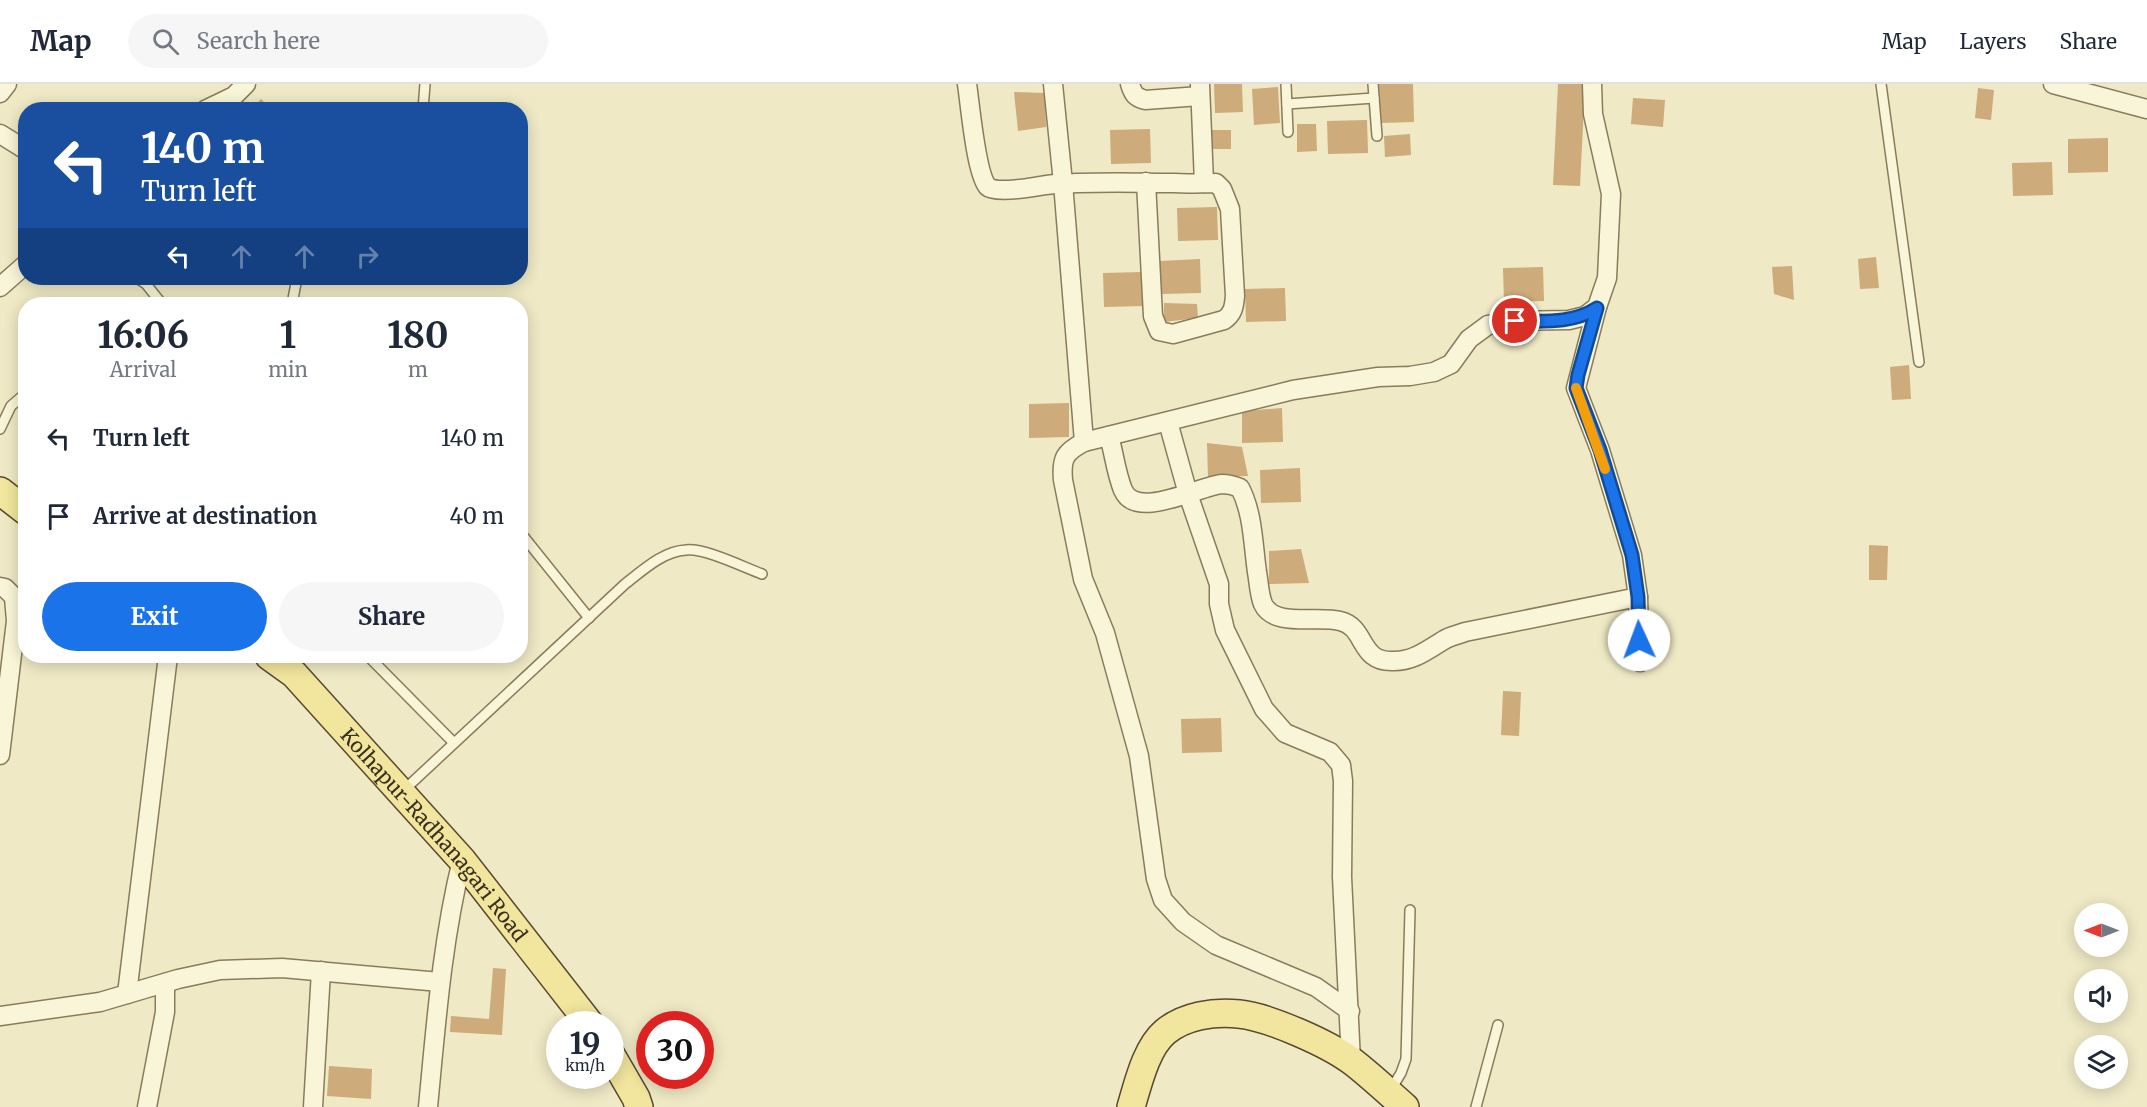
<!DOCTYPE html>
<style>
body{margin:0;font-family:Merriweather,serif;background:#f6f6f7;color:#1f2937;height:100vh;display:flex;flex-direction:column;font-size:22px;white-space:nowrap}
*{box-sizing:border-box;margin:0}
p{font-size:20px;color:#747a83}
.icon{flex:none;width:33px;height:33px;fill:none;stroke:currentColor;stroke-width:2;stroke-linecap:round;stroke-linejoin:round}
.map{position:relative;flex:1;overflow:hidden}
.side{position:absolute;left:18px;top:213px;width:510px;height:366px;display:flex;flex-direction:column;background:#fff;border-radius:24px;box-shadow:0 3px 15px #0003}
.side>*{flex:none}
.top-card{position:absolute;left:18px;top:18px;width:510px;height:183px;border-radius:24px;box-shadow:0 3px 15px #0003;background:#1a4fa0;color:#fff;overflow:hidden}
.needle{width:39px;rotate:270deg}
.fabs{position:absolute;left:2074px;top:819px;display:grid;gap:12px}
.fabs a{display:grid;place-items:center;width:54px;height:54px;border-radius:50%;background:#fff;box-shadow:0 3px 15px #0003;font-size:30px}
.speed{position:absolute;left:546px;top:927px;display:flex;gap:12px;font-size:30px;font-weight:700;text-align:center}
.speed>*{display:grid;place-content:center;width:78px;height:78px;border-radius:50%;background:#fff;box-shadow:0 3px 15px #0003;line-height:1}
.speed small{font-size:15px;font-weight:400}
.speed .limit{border:9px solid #d22;background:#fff;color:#111}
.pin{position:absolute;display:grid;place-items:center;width:51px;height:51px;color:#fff;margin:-26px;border:3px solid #fff;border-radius:50%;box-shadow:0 2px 6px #0007}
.me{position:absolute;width:66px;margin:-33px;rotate:358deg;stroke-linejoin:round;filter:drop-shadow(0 0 4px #0008)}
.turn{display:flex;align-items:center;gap:21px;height:126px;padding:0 24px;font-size:27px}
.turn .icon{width:78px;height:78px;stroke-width:2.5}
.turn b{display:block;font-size:42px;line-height:51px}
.lanes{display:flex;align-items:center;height:57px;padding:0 24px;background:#0003;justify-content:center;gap:30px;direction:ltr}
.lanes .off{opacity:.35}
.eta{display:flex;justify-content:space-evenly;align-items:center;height:102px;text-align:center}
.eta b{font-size:36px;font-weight:700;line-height:42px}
.action{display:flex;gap:12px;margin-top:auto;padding:12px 24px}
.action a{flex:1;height:69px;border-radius:36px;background:#1a73e8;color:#fff;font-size:24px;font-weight:700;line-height:69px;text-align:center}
.action a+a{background:#f6f6f7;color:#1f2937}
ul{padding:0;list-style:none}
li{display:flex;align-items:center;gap:18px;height:78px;padding:0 24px}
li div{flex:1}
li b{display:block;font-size:22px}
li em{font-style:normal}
header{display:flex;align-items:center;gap:36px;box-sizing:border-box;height:84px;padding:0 30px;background:#fff;border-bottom:2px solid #e0e1e3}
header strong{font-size:28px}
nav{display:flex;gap:33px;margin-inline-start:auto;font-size:21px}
.search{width:420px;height:54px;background:#f6f6f7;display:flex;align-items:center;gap:15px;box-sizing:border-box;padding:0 21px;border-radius:33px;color:#747a83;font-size:22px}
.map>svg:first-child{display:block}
.building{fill:#cdab7a}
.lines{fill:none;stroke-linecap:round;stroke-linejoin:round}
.lane-casing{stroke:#8a7c5b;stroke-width:12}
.street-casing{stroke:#8a7c5b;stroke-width:21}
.primary-casing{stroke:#58492f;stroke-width:30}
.lane{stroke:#f9f5d8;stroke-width:9}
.street{stroke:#f9f5d8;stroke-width:18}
.primary{stroke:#f2e59d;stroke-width:27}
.route-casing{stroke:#114b97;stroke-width:15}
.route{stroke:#1a73e8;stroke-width:10}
.slow{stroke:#f59e0b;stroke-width:10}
.labels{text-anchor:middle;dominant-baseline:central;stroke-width:4.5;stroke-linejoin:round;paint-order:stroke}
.street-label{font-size:20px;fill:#3a301f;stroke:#f6f2d5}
</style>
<header>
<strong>Map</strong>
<div class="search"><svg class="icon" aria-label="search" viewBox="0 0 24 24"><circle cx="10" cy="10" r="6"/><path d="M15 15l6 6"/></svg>Search here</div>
<nav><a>Map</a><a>Layers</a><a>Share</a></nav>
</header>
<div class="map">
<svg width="2147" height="1023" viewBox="0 0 2147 1023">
<rect width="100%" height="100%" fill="#efe9c5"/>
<g class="building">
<path d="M1214 0H1242L1243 28 1215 29Z"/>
<path d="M1379 0H1413L1414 38 1380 39Z"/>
<path d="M1558 0H1585L1580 102 1553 101Z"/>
<path d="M1278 3 1280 39 1254 41 1252 5Z"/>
<path d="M1978 4 1994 6 1991 36 1975 34Z"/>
<path d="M1014 8 1045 9 1046 43 1018 47Z"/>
<path d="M1633 14 1665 16 1663 43 1631 40Z"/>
<path d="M261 15 272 26H251Z"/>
<path d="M1367 36 1368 69 1328 70 1327 37Z"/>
<path d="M1297 40H1316L1317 67 1297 68Z"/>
<path d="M1150 45 1151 79 1111 80 1110 46Z"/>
<rect x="1211" y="46" width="20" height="19"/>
<path d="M1410 50 1411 71 1385 73 1384 52Z"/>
<path d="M2108 54V88L2068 89V55Z"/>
<path d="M2052 78 2053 111 2013 112 2012 79Z"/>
<path d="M1217 123 1218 156 1178 157 1177 124Z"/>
<path d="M1876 173 1879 204 1860 205 1858 175Z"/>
<path d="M1200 175 1201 209 1161 210 1160 177Z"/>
<path d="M1792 182 1794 216 1774 210 1772 183Z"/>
<path d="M1543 183 1544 217 1504 218 1503 184Z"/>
<path d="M1143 188 1144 222 1104 223 1103 189Z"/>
<path d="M1285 204 1286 237 1246 238 1245 205Z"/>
<path d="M1164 219 1197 220 1198 234 1164 238Z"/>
<path d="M1909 281 1911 315 1892 316 1890 283Z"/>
<path d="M1069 319V353L1029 354V320Z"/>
<path d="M1282 324 1283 358 1242 359V327Z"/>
<path d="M1207 359 1242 363 1248 392 1208 393Z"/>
<path d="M1300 384 1301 418 1261 419 1260 386Z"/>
<path d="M1869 461 1888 462 1887 496H1869Z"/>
<path d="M1301 465 1309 499 1269 500V467Z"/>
<path d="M1503 607 1521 608 1519 652 1501 651Z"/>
<path d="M1221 634 1222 668 1182 669 1181 635Z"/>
<path d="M493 884 506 885 502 951 450 948 451 932 489 935Z"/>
<path d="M329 982 372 985 371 1015 327 1012Z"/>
</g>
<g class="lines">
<defs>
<g id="lane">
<path d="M1286 0 1288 48"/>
<path d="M1373 0 1377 52"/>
<path d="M1881 0 1919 278"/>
<path d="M1287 20 1374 14"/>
<path d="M423 26 425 0"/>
<path d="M137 194 146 200 162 220"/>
<path d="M292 220 297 194"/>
<path d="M0 345 11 322 26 309"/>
<path d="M520 448 589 534"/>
<path d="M368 572 454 659"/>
<path d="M404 706 625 500C642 487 663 467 686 466 705 464 743 483 762 490"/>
<path d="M1390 1007 1401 989 1406 975 1410 826"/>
<path d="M1476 1023 1498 941"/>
</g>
<g id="street">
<path d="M967 0C970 19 976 91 988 103 995 110 1035 103 1046 101 1089 97 1131 99 1174 99 1188 100 1202 99 1216 99L1222 105 1230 125 1235 212C1234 223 1233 230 1224 236L1173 250 1159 247 1153 232 1146 98"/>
<path d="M1053 0 1063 99 1084 358"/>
<path d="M1130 0C1133 10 1135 13 1145 16L1200 12"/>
<path d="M1200 0 1204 99"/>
<path d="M2053 0 2147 25"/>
<path d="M0 9 7 0"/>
<path d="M205 26 234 12 246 0"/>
<path d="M0 50 26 66"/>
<path d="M0 203 26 180"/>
<path d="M1597 223 1576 304 1600 366 1632 471 1638 513 1640 578"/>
<path d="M1168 338 1188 410 1219 500V520L1225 546 1264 625 1285 649 1330 668 1341 681 1343 697 1342 793 1351 977"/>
<path d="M1109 352C1114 369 1116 389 1123 406 1136 437 1199 402 1222 400 1229 400 1233 401 1240 404 1253 429 1253 460 1257 488 1259 499 1259 510 1263 520 1274 544 1318 531 1340 537 1367 543 1358 579 1394 577 1414 577 1427 566 1444 556 1450 552 1458 551 1465 548L1638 513"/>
<path d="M0 503 5 504 14 513 16 537 0 671"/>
<path d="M127 910 168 572"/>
<path d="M1350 927 1316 903 1216 861 1183 838 1163 816 1156 795 1139 672 1105 549 1083 495 1063 396C1061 374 1065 368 1084 358L1293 306 1378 293 1410 292 1434 288 1451 280 1469 255 1488 241 1515 237 1569 236 1585 232 1597 223 1607 194 1611 110 1593 30 1592 0"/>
<path d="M0 932 100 918 178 895 220 886 282 884 440 898"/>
<path d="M147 1023 165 928V899"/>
<path d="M313 1023 321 887"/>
<path d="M428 1023C436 940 442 857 462 776"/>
</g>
<g id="primary">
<path d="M0 407 26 427"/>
<path id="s1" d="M269 572 294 590 462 776 590 940"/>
<path d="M610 969 636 1014 639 1023"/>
<path d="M1131 1023C1138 1000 1146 964 1165 948 1184 932 1214 927 1239 930 1269 933 1329 960 1353 978 1371 992 1388 1008 1405 1023"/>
</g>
</defs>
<use href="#lane" class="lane-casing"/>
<use href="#street" class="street-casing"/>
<use href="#primary" class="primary-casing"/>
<use href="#lane" class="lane"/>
<use href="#street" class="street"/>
<use href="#primary" class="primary"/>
</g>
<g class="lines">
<defs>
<path id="route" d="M1515 237C1544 237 1572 240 1597 224L1578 291 1576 304 1600 366 1632 471 1638 513 1639 556"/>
</defs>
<use href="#route" class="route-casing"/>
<use href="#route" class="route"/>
<path class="slow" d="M1576 304 1605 385"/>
</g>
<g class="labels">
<g class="street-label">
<text stroke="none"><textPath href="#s1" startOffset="244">Kolhapur-Radhanagari Road</textPath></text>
</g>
</g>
</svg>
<div class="fabs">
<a><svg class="needle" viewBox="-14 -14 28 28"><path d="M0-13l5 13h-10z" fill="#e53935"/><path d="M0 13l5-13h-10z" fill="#747a83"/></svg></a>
<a><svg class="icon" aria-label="sound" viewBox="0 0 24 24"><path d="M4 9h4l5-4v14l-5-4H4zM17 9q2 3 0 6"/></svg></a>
<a><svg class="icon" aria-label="layers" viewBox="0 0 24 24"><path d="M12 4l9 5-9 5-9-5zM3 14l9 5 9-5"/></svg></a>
</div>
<div class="speed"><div>19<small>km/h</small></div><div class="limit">30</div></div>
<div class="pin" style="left:1515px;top:237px;background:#d93025"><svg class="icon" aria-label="arrive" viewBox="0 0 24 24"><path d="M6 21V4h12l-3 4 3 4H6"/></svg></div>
<svg class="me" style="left:1639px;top:556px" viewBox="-20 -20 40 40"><circle r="19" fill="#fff"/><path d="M0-13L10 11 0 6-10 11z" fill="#1a73e8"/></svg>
<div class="top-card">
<div class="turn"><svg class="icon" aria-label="left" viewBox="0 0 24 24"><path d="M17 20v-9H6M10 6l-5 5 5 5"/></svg><div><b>140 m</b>Turn left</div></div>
<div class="lanes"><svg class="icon" aria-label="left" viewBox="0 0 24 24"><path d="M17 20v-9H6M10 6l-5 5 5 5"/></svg><svg class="icon off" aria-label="ahead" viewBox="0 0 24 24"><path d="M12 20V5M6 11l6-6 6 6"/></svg><svg class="icon off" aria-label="ahead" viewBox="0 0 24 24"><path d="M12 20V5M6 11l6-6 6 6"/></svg><svg class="icon off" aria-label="right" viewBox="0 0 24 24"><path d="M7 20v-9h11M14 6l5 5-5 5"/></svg></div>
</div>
<section class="side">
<div class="eta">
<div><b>16:06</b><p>Arrival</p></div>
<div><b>1</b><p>min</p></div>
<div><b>180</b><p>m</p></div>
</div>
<ul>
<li><svg class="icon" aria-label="left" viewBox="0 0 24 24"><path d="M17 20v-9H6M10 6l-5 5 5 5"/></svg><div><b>Turn left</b></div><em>140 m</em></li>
<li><svg class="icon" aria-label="arrive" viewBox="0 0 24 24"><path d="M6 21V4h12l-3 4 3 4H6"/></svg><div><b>Arrive at destination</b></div><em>40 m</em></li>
</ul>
<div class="action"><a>Exit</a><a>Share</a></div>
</section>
</div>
